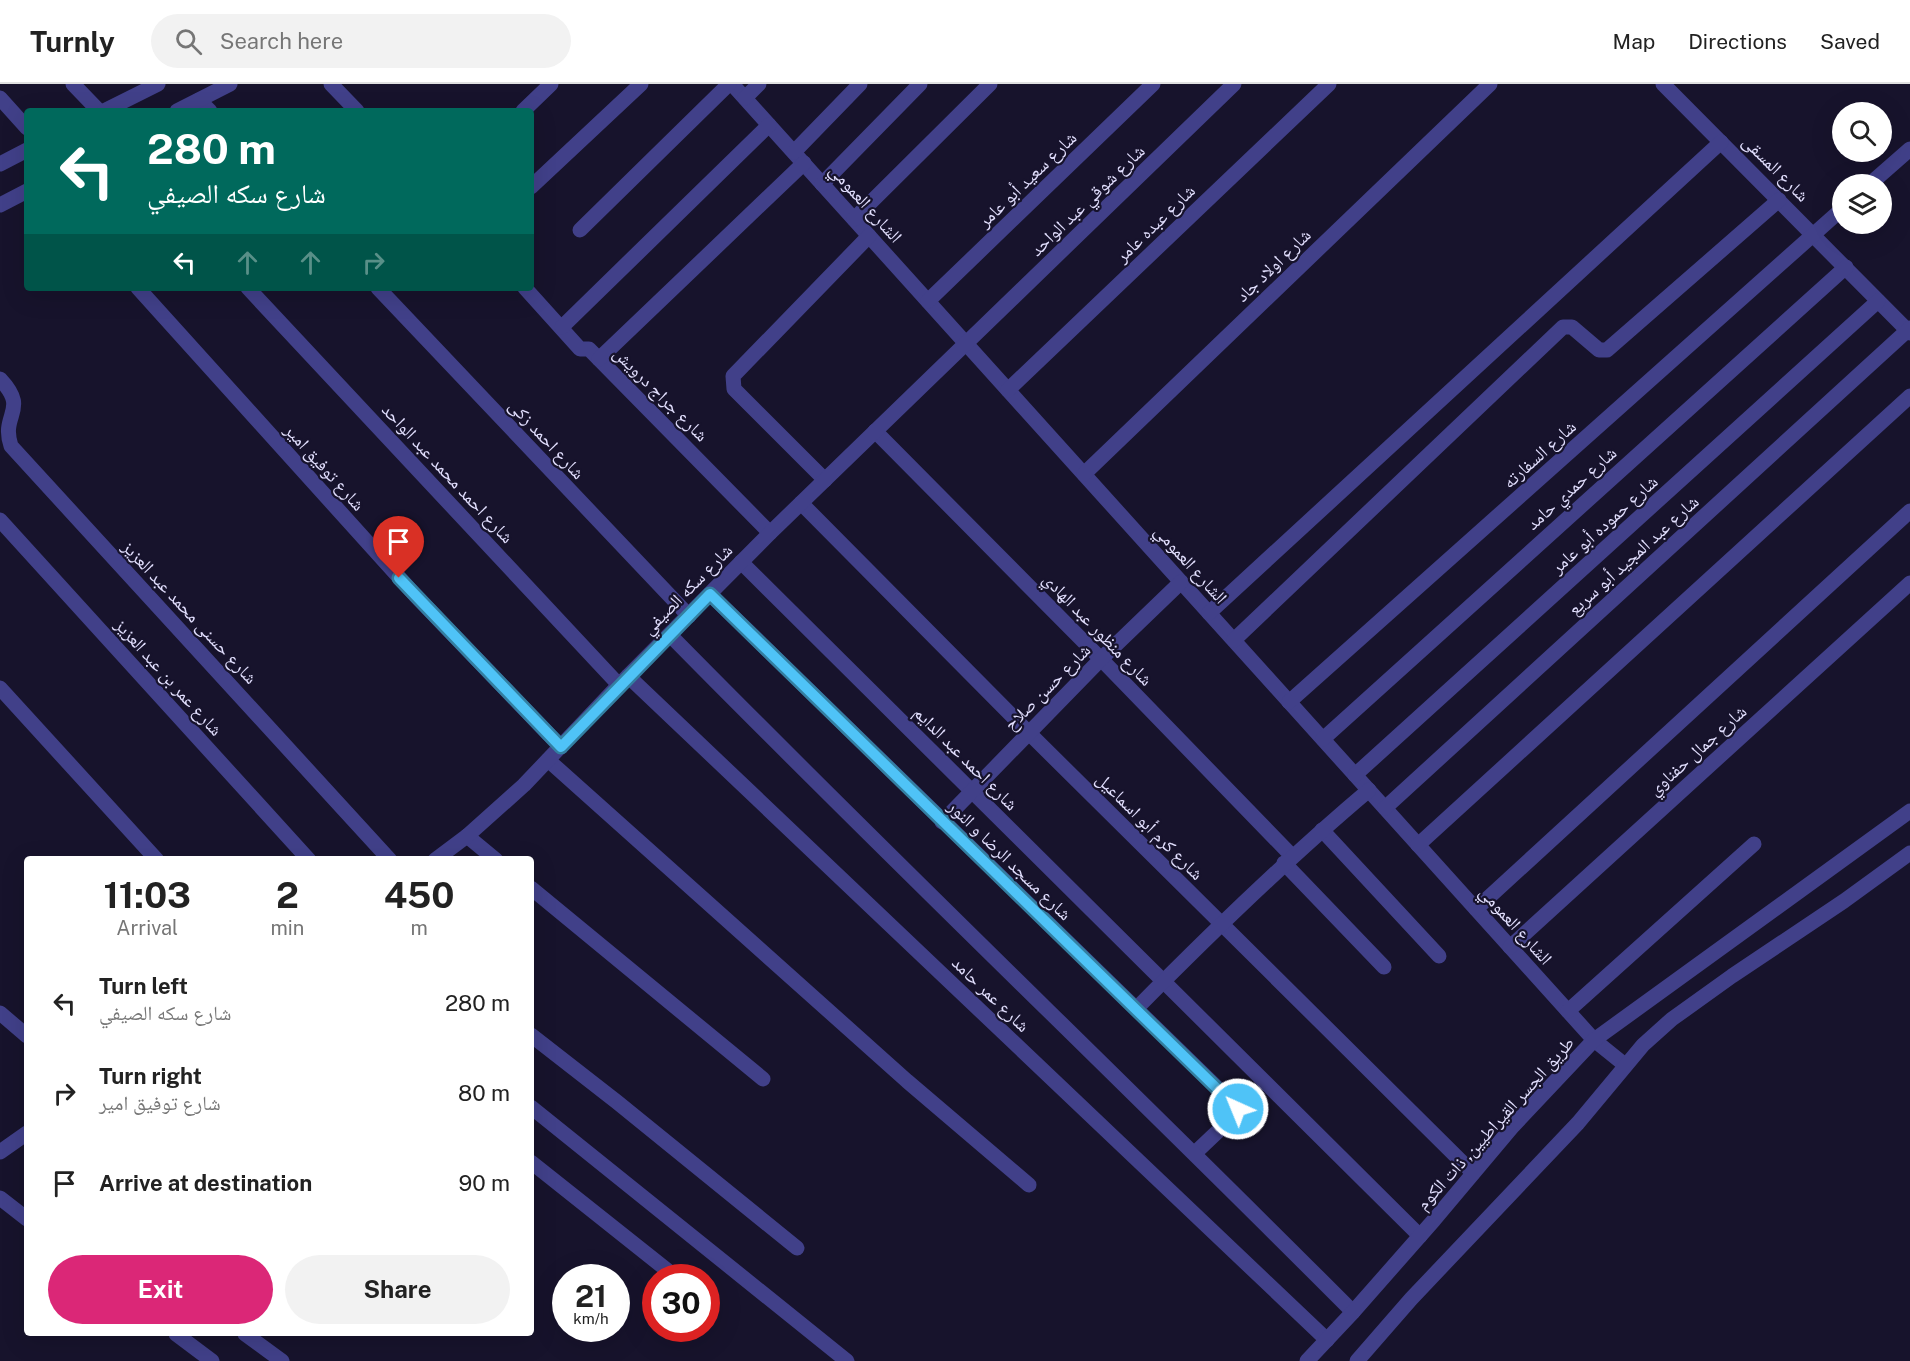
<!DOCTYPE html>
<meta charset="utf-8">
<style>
body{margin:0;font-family:"Public Sans","Noto Naskh Arabic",sans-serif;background:#f2f2f2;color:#222;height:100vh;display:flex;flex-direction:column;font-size:22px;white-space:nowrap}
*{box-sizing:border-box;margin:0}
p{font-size:20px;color:#767676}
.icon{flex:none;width:33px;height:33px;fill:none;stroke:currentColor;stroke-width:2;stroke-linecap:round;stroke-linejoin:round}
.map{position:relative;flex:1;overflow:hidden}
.panel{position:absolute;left:24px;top:772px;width:510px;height:480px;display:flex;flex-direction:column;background:#fff;border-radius:6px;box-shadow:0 6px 24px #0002}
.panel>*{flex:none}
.hud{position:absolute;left:24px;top:24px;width:510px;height:183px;border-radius:6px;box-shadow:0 6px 24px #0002;background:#00695c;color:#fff;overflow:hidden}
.controls{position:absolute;left:1832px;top:18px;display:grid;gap:12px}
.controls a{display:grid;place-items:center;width:60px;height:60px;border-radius:50%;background:#fff;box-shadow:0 6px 24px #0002;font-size:30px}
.speed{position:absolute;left:552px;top:1180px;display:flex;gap:12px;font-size:30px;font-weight:700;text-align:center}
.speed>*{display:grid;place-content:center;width:78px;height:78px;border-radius:50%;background:#fff;box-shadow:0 6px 24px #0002;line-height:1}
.speed small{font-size:15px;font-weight:400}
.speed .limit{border:9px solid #d22;background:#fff;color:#111}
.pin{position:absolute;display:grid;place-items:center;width:51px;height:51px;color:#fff;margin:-62px -26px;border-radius:50% 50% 50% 0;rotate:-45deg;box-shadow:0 0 6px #0007}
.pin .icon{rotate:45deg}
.me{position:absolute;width:66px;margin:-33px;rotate:316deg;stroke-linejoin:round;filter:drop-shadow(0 0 4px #0008)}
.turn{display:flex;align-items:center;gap:21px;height:126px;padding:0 24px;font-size:27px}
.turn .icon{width:78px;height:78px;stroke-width:2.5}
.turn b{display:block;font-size:42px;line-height:51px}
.lanes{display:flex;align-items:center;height:57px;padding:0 24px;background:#0003;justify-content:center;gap:30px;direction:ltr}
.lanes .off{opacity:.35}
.eta{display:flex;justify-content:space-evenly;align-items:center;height:102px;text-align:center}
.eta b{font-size:36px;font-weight:700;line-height:42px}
.button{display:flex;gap:12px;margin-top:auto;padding:12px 24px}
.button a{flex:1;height:69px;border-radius:36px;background:#db2777;color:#fff;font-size:24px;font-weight:700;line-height:69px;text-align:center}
.button a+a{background:#f2f2f2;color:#222}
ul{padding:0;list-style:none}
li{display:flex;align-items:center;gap:18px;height:90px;padding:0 24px}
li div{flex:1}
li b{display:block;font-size:22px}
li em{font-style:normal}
header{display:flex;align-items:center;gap:36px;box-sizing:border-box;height:84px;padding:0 30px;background:#fff;border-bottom:2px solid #e0e0e0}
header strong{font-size:28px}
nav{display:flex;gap:33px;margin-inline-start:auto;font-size:21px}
.search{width:420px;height:54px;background:#f2f2f2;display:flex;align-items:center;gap:15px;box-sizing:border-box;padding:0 21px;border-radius:33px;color:#767676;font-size:22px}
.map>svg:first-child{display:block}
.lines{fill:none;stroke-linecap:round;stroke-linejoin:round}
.minor{stroke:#414089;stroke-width:15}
.route-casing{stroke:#337fa1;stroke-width:15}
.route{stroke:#4fc3f7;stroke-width:10}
.labels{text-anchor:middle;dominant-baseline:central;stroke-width:4.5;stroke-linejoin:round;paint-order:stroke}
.street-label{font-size:18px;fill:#e2dffe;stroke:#17132c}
</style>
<header>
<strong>Turnly</strong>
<div class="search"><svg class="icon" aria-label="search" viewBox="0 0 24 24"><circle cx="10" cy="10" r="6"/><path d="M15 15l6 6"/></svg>Search here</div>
<nav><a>Map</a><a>Directions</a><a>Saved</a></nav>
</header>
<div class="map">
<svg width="1910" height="1277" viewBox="0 0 1910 1277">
<rect width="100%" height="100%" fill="#17132c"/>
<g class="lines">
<g class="minor">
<path d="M73 0 99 27"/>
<path d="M331 0 357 27"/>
<path d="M732 0 1594 956 1625 981"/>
<path d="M1663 0 1910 249"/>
<path d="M0 14 27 44"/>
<path d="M745 14 759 0"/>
<path d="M199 16 210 27"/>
<path d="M104 27 158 0"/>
<path d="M177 27 230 0"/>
<path d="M523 27 551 0"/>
<path d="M794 68 860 0"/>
<path d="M0 80 27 66"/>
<path d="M822 100 920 0"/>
<path d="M1870 100 1910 65"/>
<path d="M531 103 641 0"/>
<path d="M0 121 27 107"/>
<path d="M854 135 990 0"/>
<path d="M580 146 729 0"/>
<path d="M138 204 415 511 561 663"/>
<path d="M248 204 619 601"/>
<path d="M378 204 689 532"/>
<path d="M525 204 580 265H589L770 449"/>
<path d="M928 217 1153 0"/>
<path d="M562 243 769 41"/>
<path d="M599 275 804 79"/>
<path d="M0 295C30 327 0 329 11 362L390 776"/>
<path d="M1008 306 1329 0"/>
<path d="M875 347 1101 575 1292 772"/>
<path d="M1084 390 1490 0"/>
<path d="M825 396 734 305 733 292 869 152"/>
<path d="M801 419 1029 649 1473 1089"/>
<path d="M0 436 309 776"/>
<path d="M741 478 1420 1152"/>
<path d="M710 510 1237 1023 1238 1027 1234 1032 1195 1069"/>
<path d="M1209 529 1721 58"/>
<path d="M670 551C895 780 1127 1001 1353 1228"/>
<path d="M1234 556 1563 243H1572L1599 266H1607L1779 116"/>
<path d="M628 592 1327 1256"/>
<path d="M0 604 157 776"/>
<path d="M1289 618 1842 125"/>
<path d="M1323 655 1846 183"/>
<path d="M548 676 907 997 1029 1101"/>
<path d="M1355 691 1878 217"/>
<path d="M1385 724 1910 244"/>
<path d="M942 738 1101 575 1181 498"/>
<path d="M1322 746 1439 872"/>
<path d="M467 752 496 776"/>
<path d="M1418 761 1910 312"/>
<path d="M435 776 467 752 524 701 619 601 770 449 1234 0"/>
<path d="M1284 779 1384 883"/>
<path d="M531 804 763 995"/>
<path d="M1476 825 1910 427"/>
<path d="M1510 863 1910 499"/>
<path d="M1136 925C1211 849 1287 775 1369 706"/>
<path d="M1568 927 1754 760"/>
<path d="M0 929 27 952"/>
<path d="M531 951 617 1018 797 1164"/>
<path d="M531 1023 847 1277"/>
<path d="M0 1068 27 1049"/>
<path d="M531 1078 677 1194"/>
<path d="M0 1114 27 1135"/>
<path d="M176 1250 212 1277"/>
<path d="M245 1250 282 1277"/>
<path d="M1307 1277 1353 1228 1434 1136 1513 1042 1594 956 1910 727"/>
<path d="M1357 1277 1411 1215 1578 1039 1643 961 1672 935 1732 892 1844 817 1910 769"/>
</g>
</g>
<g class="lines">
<defs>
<path id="route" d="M399 494 561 663 710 510 1238 1025"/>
</defs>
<use href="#route" class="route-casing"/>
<use href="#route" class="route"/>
</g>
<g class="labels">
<g class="street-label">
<text transform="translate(1776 84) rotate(45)">شارع المسقى</text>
<text transform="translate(1027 95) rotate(-44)">شارع سعيد أبو عامر</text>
<text transform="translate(1087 116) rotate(-44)">شارع شوقي عبد الواحد</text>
<text transform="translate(866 119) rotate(48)">الشارع العمومي</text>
<text transform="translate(1155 139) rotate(-44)">شارع عبده عامر</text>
<text transform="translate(1273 181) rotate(-44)">شارع اولاد جاد</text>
<text transform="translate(661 310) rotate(45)">شارع جراج درويش</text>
<text transform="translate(547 355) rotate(47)">شارع احمد زكى</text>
<text transform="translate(1539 370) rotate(-42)">شارع السفارته</text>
<text transform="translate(325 383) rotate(48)">شارع توفيق امير</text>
<text transform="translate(448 389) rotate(47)">شارع احمد محمد عبد الواحد</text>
<text transform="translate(1571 404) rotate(-42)">شارع حمدي حامد</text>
<text transform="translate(1604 440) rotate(-42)">شارع حموده أبو عامر</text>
<text transform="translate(1633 471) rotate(-42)">شارع عبد المجيد أبو سريع</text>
<text transform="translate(1191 480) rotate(48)">الشارع العمومي</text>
<text transform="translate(687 505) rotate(-45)">شارع سكه الصيفي</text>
<text transform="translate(190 528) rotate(47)">شارع حسنى محمد عبد العزيز</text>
<text transform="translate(1098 545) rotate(46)">شارع منظور عبد الهادي</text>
<text transform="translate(169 593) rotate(48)">شارع عمر بن عبد العزيز</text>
<text transform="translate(1047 603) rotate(-45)">شارع حسن صلاح</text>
<text transform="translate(1697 666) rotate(-42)">شارع جمال حفناوي</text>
<text transform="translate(966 674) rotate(45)">شارع احمد عبد الدايم</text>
<text transform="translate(1150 742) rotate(45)">شارع كرم أبو اسماعيل</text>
<text transform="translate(1010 776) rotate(44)">شارع مسجد الرضا و النور</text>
<text transform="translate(1516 841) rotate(48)">الشارع العمومي</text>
<text transform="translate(991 910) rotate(44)">شارع عمر حامد</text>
<text transform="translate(1495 1039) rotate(-48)">طريق الجسر القيراطيين, ذات الكوم</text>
</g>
</g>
</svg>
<div class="controls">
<a><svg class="icon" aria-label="search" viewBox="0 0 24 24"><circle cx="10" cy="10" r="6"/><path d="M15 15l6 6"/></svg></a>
<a><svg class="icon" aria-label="layers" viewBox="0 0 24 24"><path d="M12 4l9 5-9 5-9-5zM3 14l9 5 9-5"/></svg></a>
</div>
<div class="speed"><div>21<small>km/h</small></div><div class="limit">30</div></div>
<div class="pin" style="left:399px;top:494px;background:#d93025"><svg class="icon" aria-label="arrive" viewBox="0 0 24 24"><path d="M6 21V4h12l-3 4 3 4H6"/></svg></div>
<svg class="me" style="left:1238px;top:1025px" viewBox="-20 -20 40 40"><circle r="17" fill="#4fc3f7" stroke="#fff" stroke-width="3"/><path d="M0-11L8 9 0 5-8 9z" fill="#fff"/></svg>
<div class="hud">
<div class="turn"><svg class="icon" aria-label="left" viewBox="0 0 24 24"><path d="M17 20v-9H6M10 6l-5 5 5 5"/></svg><div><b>280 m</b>شارع سكه الصيفي</div></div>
<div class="lanes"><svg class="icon" aria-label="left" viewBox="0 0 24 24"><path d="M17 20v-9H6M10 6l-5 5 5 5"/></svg><svg class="icon off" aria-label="ahead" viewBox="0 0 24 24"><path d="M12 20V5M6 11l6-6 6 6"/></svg><svg class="icon off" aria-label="ahead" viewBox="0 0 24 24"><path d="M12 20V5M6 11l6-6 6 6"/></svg><svg class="icon off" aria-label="right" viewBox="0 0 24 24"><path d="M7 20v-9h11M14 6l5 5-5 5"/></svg></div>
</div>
<section class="panel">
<div class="eta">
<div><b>11:03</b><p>Arrival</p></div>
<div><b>2</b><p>min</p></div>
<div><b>450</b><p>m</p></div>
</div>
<ul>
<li><svg class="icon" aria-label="left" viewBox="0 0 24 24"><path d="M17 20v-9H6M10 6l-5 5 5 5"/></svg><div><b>Turn left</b><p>شارع سكه الصيفي</p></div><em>280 m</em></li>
<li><svg class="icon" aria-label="right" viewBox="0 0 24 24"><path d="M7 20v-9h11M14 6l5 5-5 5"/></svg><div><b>Turn right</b><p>شارع توفيق امير</p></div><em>80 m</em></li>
<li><svg class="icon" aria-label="arrive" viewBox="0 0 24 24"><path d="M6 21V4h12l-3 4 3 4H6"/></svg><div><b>Arrive at destination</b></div><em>90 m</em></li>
</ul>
<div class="button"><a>Exit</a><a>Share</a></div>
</section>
</div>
